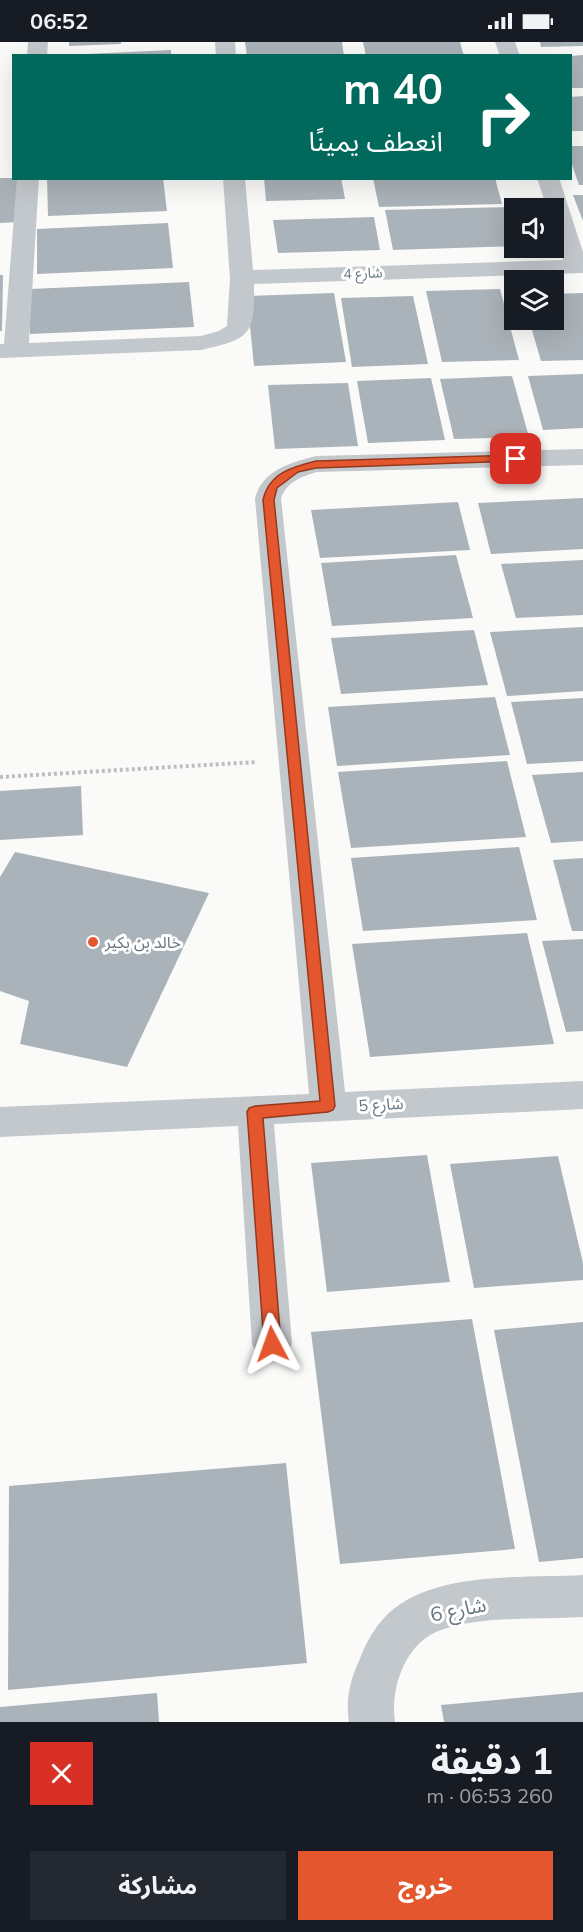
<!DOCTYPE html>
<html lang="ar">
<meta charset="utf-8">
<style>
body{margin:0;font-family:Mulish,"Noto Sans Arabic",sans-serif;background:#242831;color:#f1f3f6;direction:rtl;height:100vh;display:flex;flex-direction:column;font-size:22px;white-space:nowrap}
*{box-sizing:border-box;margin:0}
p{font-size:20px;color:#9ea1a6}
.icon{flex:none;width:33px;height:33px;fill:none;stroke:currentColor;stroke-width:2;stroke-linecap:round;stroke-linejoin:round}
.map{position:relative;height:1680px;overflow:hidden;direction:ltr}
.panel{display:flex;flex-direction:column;background:#171b24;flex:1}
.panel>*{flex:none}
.guide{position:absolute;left:12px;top:12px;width:560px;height:126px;border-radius:0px;box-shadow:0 6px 24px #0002;direction:rtl;background:#00695c;color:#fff;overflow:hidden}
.tools{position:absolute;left:504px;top:156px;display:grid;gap:12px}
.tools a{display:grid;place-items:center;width:60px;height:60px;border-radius:0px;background:#171b24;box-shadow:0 6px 24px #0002;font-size:30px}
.pin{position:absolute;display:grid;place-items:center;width:51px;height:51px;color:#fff;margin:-26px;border-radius:12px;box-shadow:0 3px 9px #0006}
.me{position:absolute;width:66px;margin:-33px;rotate:356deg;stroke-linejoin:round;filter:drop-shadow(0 0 4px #0008)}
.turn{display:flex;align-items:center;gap:21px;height:126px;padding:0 30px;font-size:27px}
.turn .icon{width:78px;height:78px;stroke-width:2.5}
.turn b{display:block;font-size:42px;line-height:51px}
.round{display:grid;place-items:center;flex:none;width:63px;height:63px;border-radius:0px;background:#242831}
.headline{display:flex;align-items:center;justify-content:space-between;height:102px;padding:0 30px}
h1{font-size:36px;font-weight:700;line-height:45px}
.cta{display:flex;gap:12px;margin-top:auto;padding:12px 30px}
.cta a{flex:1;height:69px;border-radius:0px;background:#e4572e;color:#fff;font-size:24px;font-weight:700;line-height:69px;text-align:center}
.cta a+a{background:#242831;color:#f1f3f6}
.status{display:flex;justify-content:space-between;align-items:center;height:42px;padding:0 30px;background:#171b24;direction:ltr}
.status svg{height:16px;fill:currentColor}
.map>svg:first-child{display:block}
.building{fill:#aab3b9}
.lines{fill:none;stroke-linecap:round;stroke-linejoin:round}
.path{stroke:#bbbfc2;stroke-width:4;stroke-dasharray:3 3;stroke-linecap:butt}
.minor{fill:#c3c8cc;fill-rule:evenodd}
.route{fill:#e4572e;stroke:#94391e;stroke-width:1.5}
.poi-dot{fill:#e4572e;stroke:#fff;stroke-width:2}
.labels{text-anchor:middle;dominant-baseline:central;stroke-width:6;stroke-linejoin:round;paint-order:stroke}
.far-street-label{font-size:14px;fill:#657683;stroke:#fff}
.poi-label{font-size:16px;fill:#657683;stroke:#fff;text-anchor:start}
.street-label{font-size:16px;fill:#657683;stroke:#fff}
.near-street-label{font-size:20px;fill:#657683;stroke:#fff}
</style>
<div class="status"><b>06:52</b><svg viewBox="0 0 49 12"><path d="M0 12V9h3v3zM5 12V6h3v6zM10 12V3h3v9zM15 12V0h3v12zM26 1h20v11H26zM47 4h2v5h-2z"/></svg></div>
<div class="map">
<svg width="583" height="1680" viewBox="0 0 583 1680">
<rect width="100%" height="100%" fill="#fafaf8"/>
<g class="building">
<path d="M69 0H121V2L69 4Z"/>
<path d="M245 0H342L344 14H247Z"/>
<path d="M363 0H460L464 14H366Z"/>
<path d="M540 0H583V4L541 5Z"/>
<path d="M171 8V14H87V12Z"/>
<path d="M583 13V46H570V14Z"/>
<path d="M583 54V89H570V55Z"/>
<path d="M570 104H583V143H579L570 117Z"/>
<path d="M0 136H19V180L0 181Z"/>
<path d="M47 136H163L167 169 48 174Z"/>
<path d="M264 136H341L345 157 266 159Z"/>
<path d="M373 136H495L502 162 379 165Z"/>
<path d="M573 153H583V179Z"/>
<path d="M513 165 514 204 393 208 385 168Z"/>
<path d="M374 175 380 208 278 211 273 178Z"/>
<path d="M168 181 173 226 37 232V187Z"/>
<path d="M0 233H3L2 289H0Z"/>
<path d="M189 240 194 285 30 292V247Z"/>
<path d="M500 247 519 318 442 320 426 249Z"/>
<path d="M334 251 346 320 254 324 247 254Z"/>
<path d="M583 251V318L541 319 529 278H554V252Z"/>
<path d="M413 254 428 322 352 325 341 256Z"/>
<path d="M583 332V386L543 388 528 334Z"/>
<path d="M512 334 529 395 454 397 440 337Z"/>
<path d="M431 336 445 398 368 401 357 339Z"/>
<path d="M348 341 358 404 275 407 268 343Z"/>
<path d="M583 456V507L491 512 478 461Z"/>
<path d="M458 460 470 508 320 516 311 468Z"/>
<path d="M456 513 473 576 332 584 321 521Z"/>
<path d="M583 518V573L516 576 501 522Z"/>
<path d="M583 585V649L507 654 490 590Z"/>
<path d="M474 588 488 643 341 652 331 596Z"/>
<path d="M495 655 510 713 337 724 328 665Z"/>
<path d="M583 656V719L527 722 511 660Z"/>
<path d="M507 719 526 795 351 806 338 730Z"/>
<path d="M583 730V799L551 801 532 733Z"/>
<path d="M81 744 83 793 0 798V749Z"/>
<path d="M519 805 537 878 363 889 351 816Z"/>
<path d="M15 810 209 851 127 1025 20 1002 29 959 0 949V835Z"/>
<path d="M583 816V889H572L553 818Z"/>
<path d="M527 891 554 1002 370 1015 352 902Z"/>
<path d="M583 897V989L566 990 542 899Z"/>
<path d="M427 1113 450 1240 327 1250 311 1121Z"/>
<path d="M558 1114 583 1221V1238L474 1246 450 1122Z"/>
<path d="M472 1277 515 1507 340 1522 311 1290Z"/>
<path d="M583 1280V1516L539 1520 494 1288Z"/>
<path d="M286 1421 307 1621 8 1648 9 1444Z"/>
<path d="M583 1650V1680H444L441 1663Z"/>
<path d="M157 1651 159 1680H0V1665Z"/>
</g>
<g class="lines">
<path class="path" d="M0 735 257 720"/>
<g class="minor">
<path d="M28 0H48L47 14H27Z"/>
<path d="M215 0H235L236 14H216Z"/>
<path d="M495 0H515L520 14H500Z"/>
<path d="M17 136H39L29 301 201 294 219 289 227 284 230 237 223 136H245L253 228 563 218 554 189V166H547L537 136H559L583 210V231L254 242C255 293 251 297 201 308L0 316V302H4Z"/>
<path d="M583 407V423L317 430C302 434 285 441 281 457L345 1050 583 1039V1067L274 1082 292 1302 286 1314 272 1320 258 1314 252 1302 238 1084 0 1095V1065L309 1052 255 457C262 428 290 421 316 414Z"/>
<path d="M583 1533V1575C537 1578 485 1573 441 1588 405 1600 390 1647 395 1680H349C345 1655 351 1636 361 1614 369 1594 381 1575 399 1563 446 1530 528 1536 583 1533Z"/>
</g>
</g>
<path class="route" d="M516 413 520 414V419L316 426 298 430 277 446 274 458 335 1064 333 1068 328 1070 263 1076 281 1302 278 1307 272 1309 266 1307 264 1302 247 1070 249 1066 255 1064 320 1059 263 458C269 431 292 425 316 419Z"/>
<circle class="poi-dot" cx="93" cy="900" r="6"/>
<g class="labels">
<g class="far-street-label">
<text transform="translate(363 231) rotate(-2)">شارع 4</text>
</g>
<g class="poi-label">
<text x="105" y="900">خالد بن بكير</text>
</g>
<g class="street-label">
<text transform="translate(381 1062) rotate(-3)">شارع 5</text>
</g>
<g class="near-street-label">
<text transform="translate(458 1567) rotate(-11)">شارع 6</text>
</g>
</g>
</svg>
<div class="tools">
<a><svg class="icon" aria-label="sound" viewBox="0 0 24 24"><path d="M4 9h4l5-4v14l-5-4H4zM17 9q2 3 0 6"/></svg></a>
<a><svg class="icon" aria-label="layers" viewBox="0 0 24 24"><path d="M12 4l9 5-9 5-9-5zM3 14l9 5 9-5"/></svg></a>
</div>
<div class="pin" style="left:516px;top:417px;background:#d93025"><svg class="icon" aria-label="arrive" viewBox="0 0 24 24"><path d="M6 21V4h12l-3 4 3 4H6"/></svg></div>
<svg class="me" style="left:272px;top:1302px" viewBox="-20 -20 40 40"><path d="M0-17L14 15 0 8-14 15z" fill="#e4572e" stroke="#fff" stroke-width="4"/></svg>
<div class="guide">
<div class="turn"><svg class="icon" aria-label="right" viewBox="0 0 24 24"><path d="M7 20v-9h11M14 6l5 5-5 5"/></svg><div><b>40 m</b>انعطف يمينًا</div></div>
</div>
</div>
<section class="panel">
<div class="headline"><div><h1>1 دقيقة</h1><p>260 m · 06:53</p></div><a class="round" style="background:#d93025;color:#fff"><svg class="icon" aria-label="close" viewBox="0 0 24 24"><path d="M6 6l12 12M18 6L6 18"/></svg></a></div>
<div class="cta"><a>خروج</a><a>مشاركة</a></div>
</section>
